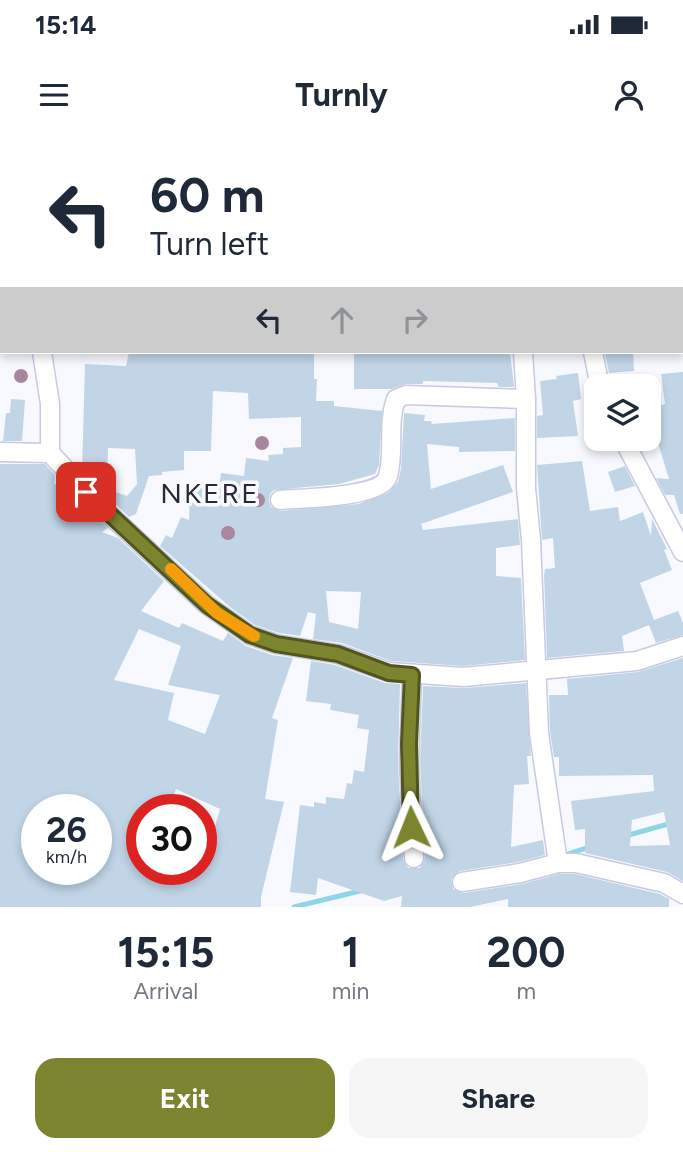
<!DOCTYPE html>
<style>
body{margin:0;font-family:Figtree,sans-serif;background:#f6f6f7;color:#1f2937;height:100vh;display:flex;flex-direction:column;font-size:26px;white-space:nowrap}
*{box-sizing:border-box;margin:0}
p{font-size:23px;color:#747a83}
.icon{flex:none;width:38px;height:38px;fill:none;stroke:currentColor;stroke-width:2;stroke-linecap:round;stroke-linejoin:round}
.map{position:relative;height:767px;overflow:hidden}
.panel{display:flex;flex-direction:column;background:#fff;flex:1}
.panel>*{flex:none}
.guide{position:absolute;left:0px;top:0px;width:684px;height:214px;box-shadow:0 4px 10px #0003;background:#fff;color:#1f2937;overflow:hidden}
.controls{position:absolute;left:584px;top:234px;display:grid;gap:14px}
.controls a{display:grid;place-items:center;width:77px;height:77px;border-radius:14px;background:#fff;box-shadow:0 4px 10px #0003;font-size:35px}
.speed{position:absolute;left:21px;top:654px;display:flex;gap:14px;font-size:35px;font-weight:700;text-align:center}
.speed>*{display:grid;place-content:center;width:91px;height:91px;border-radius:50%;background:#fff;box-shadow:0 4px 10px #0003;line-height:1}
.speed small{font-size:18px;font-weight:400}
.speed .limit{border:10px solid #d22;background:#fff;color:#111}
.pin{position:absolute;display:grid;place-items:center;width:60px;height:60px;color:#fff;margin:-30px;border-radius:14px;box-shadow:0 4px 10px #0006}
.me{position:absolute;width:77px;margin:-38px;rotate:358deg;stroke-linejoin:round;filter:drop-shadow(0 0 5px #0008)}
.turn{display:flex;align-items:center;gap:24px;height:147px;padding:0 35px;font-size:32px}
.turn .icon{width:91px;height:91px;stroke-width:2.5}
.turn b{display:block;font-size:49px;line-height:60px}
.lanes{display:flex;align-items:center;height:66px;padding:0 35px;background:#0003;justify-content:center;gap:35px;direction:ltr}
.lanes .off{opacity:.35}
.eta{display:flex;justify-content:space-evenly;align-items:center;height:119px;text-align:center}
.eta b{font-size:42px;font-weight:700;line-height:49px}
.button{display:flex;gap:14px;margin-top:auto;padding:14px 35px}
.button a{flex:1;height:80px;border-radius:21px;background:#7d842f;color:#fff;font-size:28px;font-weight:700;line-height:80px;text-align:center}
.button a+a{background:#f6f6f7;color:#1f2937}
.status{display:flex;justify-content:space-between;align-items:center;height:49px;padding:0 35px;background:#fff;direction:ltr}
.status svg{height:19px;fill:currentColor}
header{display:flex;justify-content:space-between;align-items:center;height:91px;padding:0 35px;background:#fff;font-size:32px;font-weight:700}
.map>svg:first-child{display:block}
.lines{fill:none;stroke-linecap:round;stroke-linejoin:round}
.stream{stroke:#8fd5e5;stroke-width:5}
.building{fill:#c1d5e7;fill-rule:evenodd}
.street-casing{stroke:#c7cae1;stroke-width:21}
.secondary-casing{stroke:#c7cae1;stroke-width:28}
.street{stroke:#fff;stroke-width:18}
.secondary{stroke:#fff;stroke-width:24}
.tree{fill:#a8869d}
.route-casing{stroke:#51561f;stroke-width:18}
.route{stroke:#7d842f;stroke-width:12}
.slow{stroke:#f59e0b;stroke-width:12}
.labels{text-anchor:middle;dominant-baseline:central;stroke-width:7;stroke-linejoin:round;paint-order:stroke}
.quarter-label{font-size:28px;letter-spacing:2px;fill:#282932;stroke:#f8f9fe}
</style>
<div class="status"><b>15:14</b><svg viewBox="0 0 49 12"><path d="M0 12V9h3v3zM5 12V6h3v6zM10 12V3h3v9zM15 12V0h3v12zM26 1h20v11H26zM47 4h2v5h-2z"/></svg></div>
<header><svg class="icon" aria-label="menu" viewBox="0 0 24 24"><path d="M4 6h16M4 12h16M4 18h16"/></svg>Turnly<svg class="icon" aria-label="person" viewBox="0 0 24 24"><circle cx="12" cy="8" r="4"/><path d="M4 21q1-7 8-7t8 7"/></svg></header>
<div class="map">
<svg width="683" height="767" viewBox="0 0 683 767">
<rect width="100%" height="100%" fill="#f8f9fe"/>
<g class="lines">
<g class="stream">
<path d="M625 696 683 680"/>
<path d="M562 716 589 707"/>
<path d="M294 767 364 750"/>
</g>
</g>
<g class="building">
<path d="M129 212H314V239H317L316 261H334V266L382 271 379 325 375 334 339 344 274 350 270 354 269 361 271 367 280 371 359 364 388 353 398 342 401 329 404 273 425 275 424 281H431L432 284 515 278V311L459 312V307L427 304 431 349 503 325 513 352 421 384 423 390 518 379 520 405 496 408V436L521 438 525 520 463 526 391 521 342 503 313 499 316 474 308 472 300 496 279 493 255 485 230 467 160 406 166 395 172 398 181 377 189 380 190 345 219 346 221 333 244 336 246 318 269 321 268 315 283 314V308L301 307V277L249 279 248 253 213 251 211 311H184V330L162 332V335L149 336 136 374 129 377 82 331 85 224 126 226ZM108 308 135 309 137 344 127 356 107 349ZM326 451 361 452 358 489 329 482Z"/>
<path d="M354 212H510L514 247H499L497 243 423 241V244H406L391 249H354Z"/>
<path d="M633 212 634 231 609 233 605 213Z"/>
<path d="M683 232V374H680L674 355H665L656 338 669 339 654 290 649 291V269L665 264 661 234Z"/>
<path d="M578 233 581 259 573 261 578 296 537 298V276L543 275 540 241 557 239 556 236Z"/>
<path d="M11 259 25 260 22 301H3L6 273H10Z"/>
<path d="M582 321 590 371 618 367 620 381 643 372 651 396 652 379 667 409 664 410 672 430 640 443 654 480 678 471 683 483V495L656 503 649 485 622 496 624 511 547 518 544 435 545 429 555 428 553 398 542 400 537 325Z"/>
<path d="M0 324H45L55 335 54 344 65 346 108 388 102 392 118 398 164 441 141 471 179 488 182 483 223 501 228 493 246 506 272 515 293 518 272 578 278 580 265 659 284 662 261 757V767H0ZM139 489 181 506 168 545 220 555 205 594 168 580 174 553 114 540ZM176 649 220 669 211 701 201 696V730H142V670H169ZM37 670H96V730H37Z"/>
<path d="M625 326 635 346 615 352 608 332Z"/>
<path d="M683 518V741L667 732 585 713V689L575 690 571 661 654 651 653 635 559 636V617H554L550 592 549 555H568L567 539 638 532ZM664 672 670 705 630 706 632 680Z"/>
<path d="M311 521 335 525 385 543 400 544 398 622 403 719 408 728H420L425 718 420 621 423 546 464 548 526 543 531 616H527L529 644 514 645 511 707 543 700 545 715 518 722 460 731 451 739 453 749 464 753 522 744 559 734H575L660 754 669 759V767H508V759L470 767H401L402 756 384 761 318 738 316 755 290 752 300 665 314 667V662L326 664V657L344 659 347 643 352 644 354 630 364 632 369 590 357 588 359 575 330 570 331 564 306 561Z"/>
</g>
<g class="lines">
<defs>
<g id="street">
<path d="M569 0V2"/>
<path d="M39 2V0"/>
<path d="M515 2V0"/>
<path d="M42 212 50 264V313L97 363 207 465 250 495 276 504 338 514 389 532 463 537 637 521 683 506"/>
<path d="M523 212 526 259V348L531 400 539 593 558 723"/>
<path d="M593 212 600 247"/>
<path d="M623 299 683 412"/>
<path d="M0 312 50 313"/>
<path d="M280 360C301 358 383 358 388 336 395 311 387 284 396 259L406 255 526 259"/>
<path d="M412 535 409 621 414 718"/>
<path d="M462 742 520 733 558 723H576L664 743 683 754"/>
</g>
<g id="secondary">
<path d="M601 0 608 2"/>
<path d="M682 22 683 23"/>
</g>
</defs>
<use href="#street" class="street-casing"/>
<use href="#secondary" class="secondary-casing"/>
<use href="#street" class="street"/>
<use href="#secondary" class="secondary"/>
</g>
<g class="tree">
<circle cx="21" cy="236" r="7"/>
<circle cx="262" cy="303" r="7"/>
<circle cx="258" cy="360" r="7"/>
<circle cx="228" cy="393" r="7"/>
</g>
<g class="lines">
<defs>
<path id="route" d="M86 352 207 465 250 495 276 504 338 514 389 533 412 535 409 604 411 687"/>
</defs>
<use href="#route" class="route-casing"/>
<use href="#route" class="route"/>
<path class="slow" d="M171 429 217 473 254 496"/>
</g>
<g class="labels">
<g class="quarter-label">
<text x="210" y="353">NKERE</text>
</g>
</g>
</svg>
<div class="controls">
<a><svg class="icon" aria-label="layers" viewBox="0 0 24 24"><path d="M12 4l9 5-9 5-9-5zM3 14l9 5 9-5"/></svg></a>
</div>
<div class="speed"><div>26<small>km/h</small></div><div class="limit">30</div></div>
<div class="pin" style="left:86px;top:352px;background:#d93025"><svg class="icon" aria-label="arrive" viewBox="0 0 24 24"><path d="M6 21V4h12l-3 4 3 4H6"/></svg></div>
<svg class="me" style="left:411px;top:687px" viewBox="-20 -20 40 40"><path d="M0-17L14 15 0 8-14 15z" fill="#7d842f" stroke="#fff" stroke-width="4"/></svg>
<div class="guide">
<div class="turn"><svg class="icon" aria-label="left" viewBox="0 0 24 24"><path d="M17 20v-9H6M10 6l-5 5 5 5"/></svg><div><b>60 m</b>Turn left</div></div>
<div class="lanes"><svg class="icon" aria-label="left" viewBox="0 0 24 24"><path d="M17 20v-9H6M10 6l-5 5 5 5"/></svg><svg class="icon off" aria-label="ahead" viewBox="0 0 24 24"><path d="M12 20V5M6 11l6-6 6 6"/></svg><svg class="icon off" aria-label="right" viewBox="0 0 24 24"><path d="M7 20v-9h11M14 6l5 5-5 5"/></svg></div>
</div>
</div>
<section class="panel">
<div class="eta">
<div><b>15:15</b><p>Arrival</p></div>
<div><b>1</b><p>min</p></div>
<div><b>200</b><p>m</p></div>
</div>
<div class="button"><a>Exit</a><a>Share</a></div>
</section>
